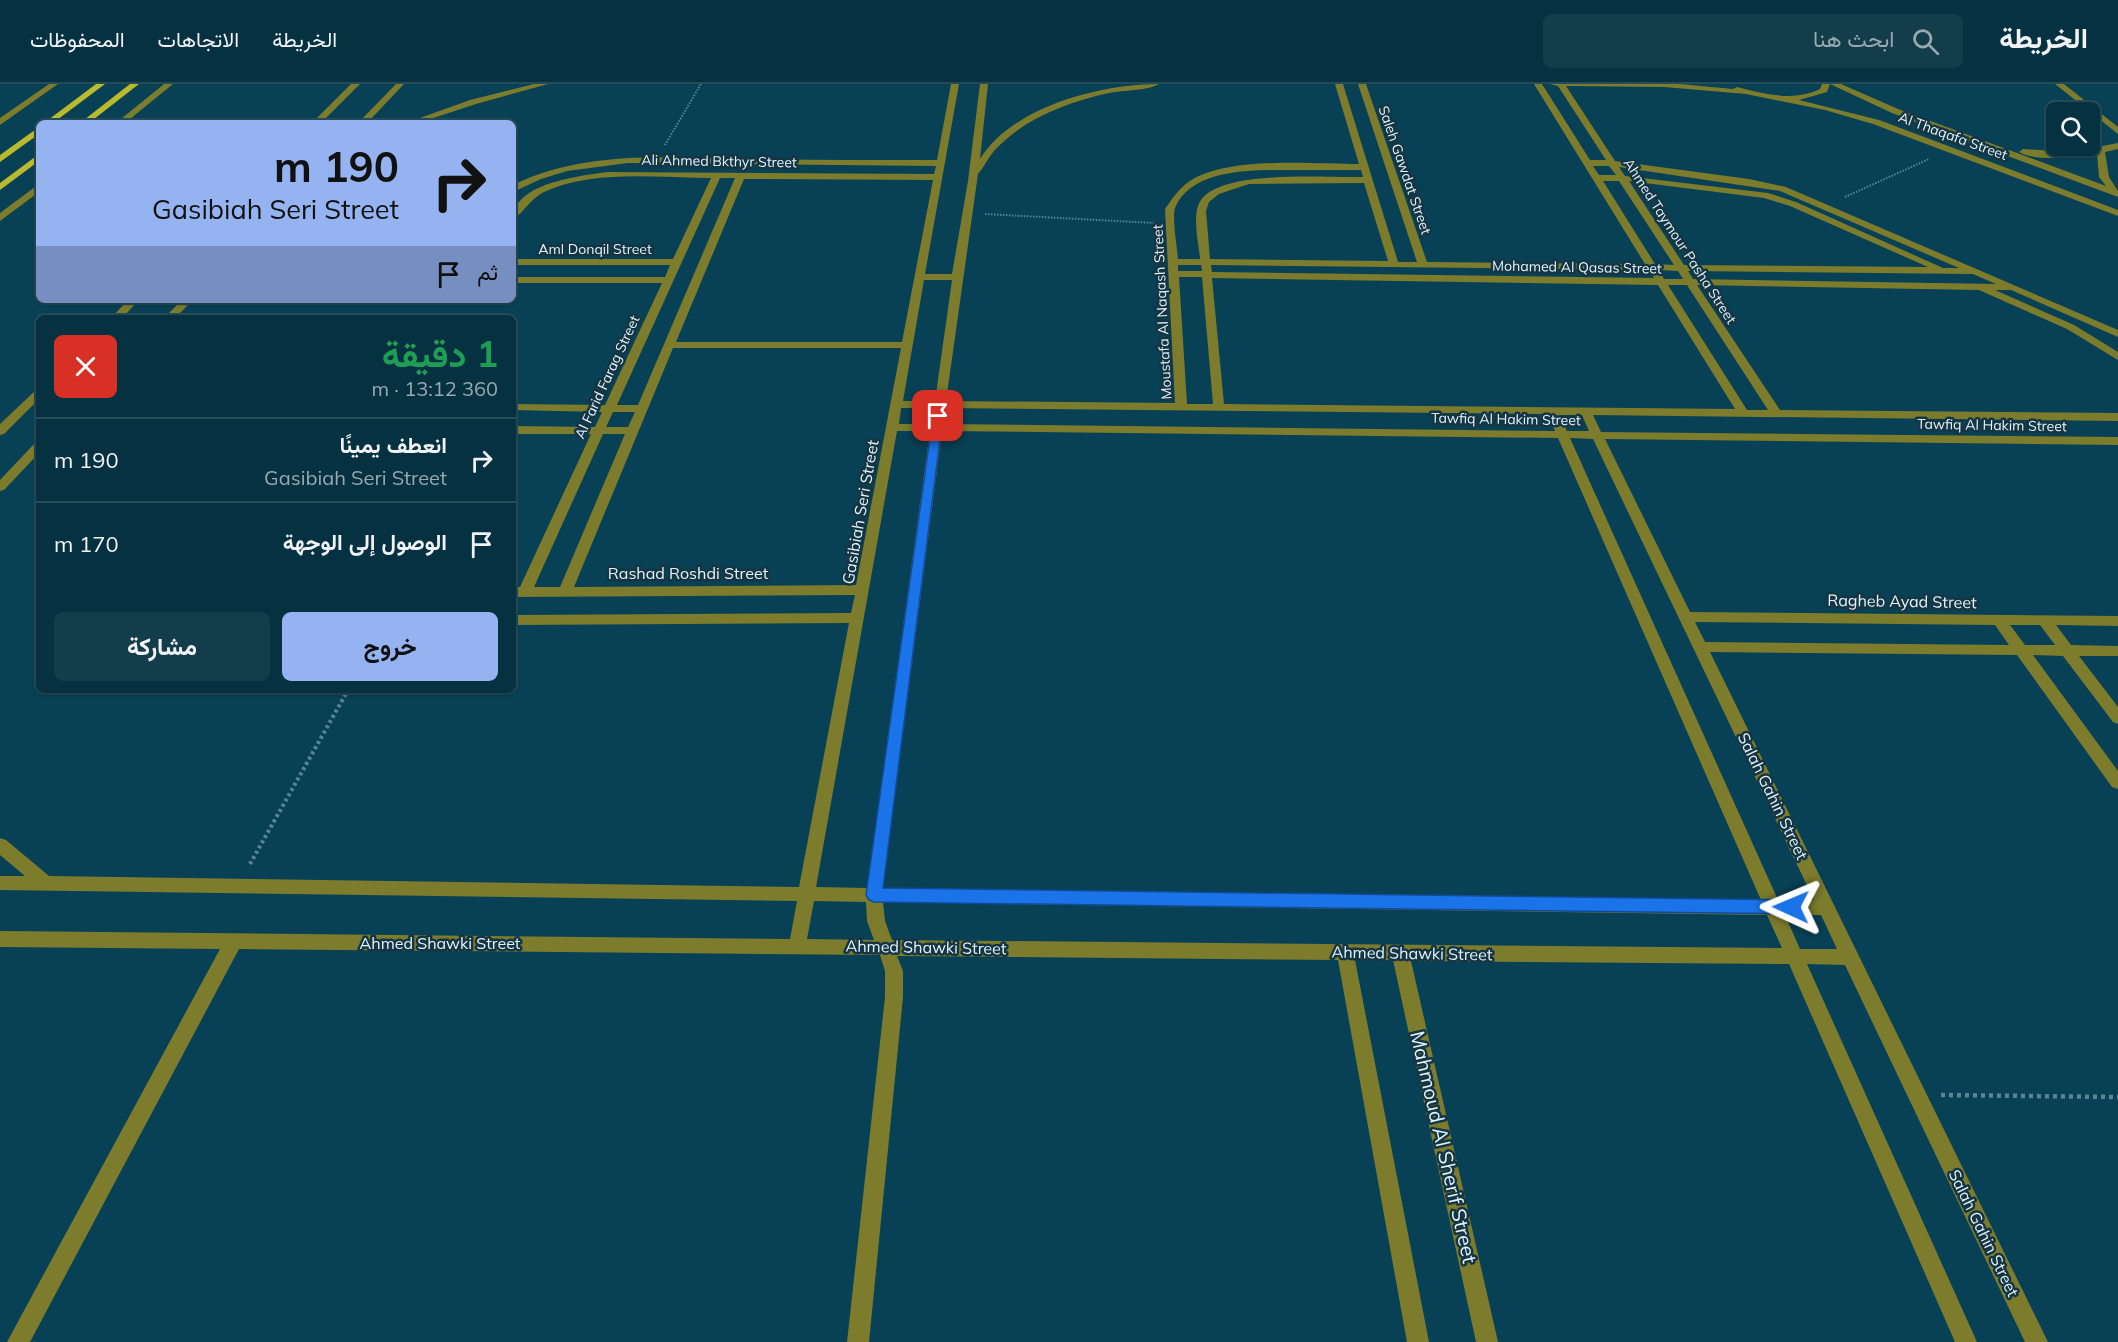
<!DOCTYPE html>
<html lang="ar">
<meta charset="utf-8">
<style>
body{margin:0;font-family:Mulish,Vazirmatn,sans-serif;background:#143d4b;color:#f1f3f6;direction:rtl;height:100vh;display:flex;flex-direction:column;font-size:22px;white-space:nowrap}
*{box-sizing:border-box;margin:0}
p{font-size:20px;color:#98a9b1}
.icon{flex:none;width:33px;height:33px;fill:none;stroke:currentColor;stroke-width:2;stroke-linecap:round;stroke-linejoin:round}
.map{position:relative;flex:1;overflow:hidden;direction:ltr}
.panel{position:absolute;left:36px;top:231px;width:480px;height:378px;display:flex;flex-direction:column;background:#063140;border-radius:9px;box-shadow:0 2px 4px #0004,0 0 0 2px #274c59;direction:rtl}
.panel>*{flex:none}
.hud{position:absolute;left:36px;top:36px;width:480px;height:183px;border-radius:9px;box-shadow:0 2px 4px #0004,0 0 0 2px #274c59;direction:rtl;background:#95b2f1;color:#111;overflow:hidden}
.controls{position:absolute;left:2046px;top:18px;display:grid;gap:12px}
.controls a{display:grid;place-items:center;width:54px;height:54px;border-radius:9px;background:#063140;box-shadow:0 2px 4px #0004,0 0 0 2px #274c59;font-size:30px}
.pin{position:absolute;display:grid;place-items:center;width:51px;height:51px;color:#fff;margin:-26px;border-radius:12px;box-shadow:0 3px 9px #0006}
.me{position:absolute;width:66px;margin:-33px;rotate:271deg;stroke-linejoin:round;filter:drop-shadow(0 0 4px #0008)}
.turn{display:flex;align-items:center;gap:21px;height:126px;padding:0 18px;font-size:27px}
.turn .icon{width:78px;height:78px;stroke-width:2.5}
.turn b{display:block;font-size:42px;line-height:51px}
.then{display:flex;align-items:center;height:57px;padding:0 18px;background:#0003;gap:12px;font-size:22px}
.round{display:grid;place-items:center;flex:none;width:63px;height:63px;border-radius:9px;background:#143d4b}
.summary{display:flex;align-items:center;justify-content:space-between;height:102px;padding:0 18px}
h1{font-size:36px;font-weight:700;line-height:45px;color:#1e9e55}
.button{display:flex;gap:12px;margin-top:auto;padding:12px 18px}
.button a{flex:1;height:69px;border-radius:9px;background:#95b2f1;color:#111;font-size:24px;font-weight:700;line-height:69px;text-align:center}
.button a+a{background:#143d4b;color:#f1f3f6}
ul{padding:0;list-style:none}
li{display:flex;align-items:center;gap:18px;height:84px;padding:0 18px;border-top:2px solid #274c59}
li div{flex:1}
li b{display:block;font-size:22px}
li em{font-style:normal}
header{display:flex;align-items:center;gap:36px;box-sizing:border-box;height:84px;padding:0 30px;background:#063140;border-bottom:2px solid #274c59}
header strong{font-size:28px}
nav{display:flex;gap:33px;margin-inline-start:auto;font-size:21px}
.search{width:420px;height:54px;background:#143d4b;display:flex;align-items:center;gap:15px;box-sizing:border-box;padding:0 21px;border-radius:9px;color:#98a9b1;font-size:22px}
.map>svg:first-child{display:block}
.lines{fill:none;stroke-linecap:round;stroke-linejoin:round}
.path-far2{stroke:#5a8494;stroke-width:2;stroke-dasharray:1.5 1.5;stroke-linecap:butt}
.path-far1{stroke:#5a8494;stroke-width:4;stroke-dasharray:3 3;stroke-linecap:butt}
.path{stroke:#5a8494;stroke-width:4.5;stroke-dasharray:4 4;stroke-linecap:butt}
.minor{fill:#7c7c2c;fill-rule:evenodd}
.major{fill:#bbba2c;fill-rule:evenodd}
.route{fill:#1a73e8;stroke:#114b97;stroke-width:1.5}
.labels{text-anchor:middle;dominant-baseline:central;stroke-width:5;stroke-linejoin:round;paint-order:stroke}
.far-street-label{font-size:14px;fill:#e2f3fc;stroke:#163542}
.street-label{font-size:16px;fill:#e2f3fc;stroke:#163542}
.near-street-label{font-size:20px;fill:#e2f3fc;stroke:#163542}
</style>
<header>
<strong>الخريطة</strong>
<div class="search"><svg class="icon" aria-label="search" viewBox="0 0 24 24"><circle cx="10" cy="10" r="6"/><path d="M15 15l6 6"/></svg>ابحث هنا</div>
<nav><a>الخريطة</a><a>الاتجاهات</a><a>المحفوظات</a></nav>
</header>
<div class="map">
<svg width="2118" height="1258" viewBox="0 0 2118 1258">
<rect width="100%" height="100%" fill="#084156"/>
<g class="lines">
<g class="path-far2">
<path d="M665 61 701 0"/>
<path d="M1845 113 1929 75"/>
<path d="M985 130 1154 139"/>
</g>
<path class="path-far1" d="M250 780 348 606"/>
<path class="path" d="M1941 1011 2118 1013"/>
<g class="minor">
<path d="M49 0H58L0 41V34Z"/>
<path d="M164 0H173L125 39H116Z"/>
<path d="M351 0H360L321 39H312Z"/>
<path d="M396 0H404L367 39H358Z"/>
<path d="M534 0H548L476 20 418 39H406L470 16Z"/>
<path d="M951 0H959L925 190H952L968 97 980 0H988L980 75C1013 22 1101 0 1159 0 1147 7 1124 6 1109 9 1067 18 1023 35 994 67 988 74 984 83 978 90L946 317 1175 319 1165 125C1172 115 1179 104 1190 97 1228 72 1313 80 1359 80L1335 0H1343L1398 178H1417L1358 0H1366L1427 178 1645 180 1534 0H1542L1590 76H1606L1558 2 1550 0H1680L1733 5 1737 3C1765 10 1793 18 1820 5L1822 0H1830L1827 8 1799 16 1879 36 2118 126V132L1873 40 1825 26 1746 10 1664 3 1566 2 1615 77 1749 95 1786 103 2118 246V253L2011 206H1995L2074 241 2118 268V276L2067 245 1979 206 1697 201 1780 326 2118 329V337L1593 331 1601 348 2118 353V361L1605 355 1690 528 2118 532V542L2056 541 2071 561 2118 562V572H2079L2118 623V640L2113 638 2063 572 2033 571 2118 687V705L2112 703 2017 571 1710 568 2048 1258H2025L1845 881 1807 880 1977 1258H1955L1789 880 1411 877 1498 1258H1476L1393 876H1355L1429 1258H1407L1338 876 897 872 903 887V913L869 1258H847L885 913V887L880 871 239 865 30 1258H7L220 865 0 863V847L790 855 797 817 0 806V792H25L0 771V754L6 756 49 792 799 803 849 539 513 541V531L851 529 855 511 513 513V503H520L591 350H513V342L595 343 602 328 513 326V320L605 321 662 199H513V193H665L670 181H513V175H673L711 94C657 94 595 85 544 108 530 115 522 131 513 135 513 99 580 92 607 88L934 90 936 82 628 79 567 87 541 95 513 108V101C587 65 670 74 750 75 812 76 874 76 937 76ZM1593 82H1609L1616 91H1599ZM1619 83 1780 107 1959 184H1943L1796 118 1768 109 1625 92ZM1289 86H1361L1363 93C1326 94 1223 85 1201 116 1191 130 1199 159 1200 175H1178C1177 163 1172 134 1175 124 1191 84 1255 86 1289 86ZM720 94H735L638 321H617ZM744 95 933 96 902 258H676ZM1603 97H1619L1674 181 1655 180ZM1629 97 1764 114 1790 122 1928 183 1684 181ZM1364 99 1388 177 1210 175 1206 127 1209 118 1219 110 1249 100ZM1178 181H1201L1202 187H1178ZM1211 181 1649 186 1654 194 1212 188ZM1659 186 1678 187 1683 195H1664ZM1688 187 1973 190 1996 200 1693 195ZM1179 193H1202L1213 320H1187ZM1212 194 1658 201 1735 325 1224 320ZM924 196H952L935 317H903ZM1668 201H1687L1768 326H1747ZM673 264H901L856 501 574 503ZM901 324H934L931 340H899ZM945 324 1548 330 1555 347 943 340ZM613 328H635L628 343H606ZM1559 331H1582L1589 347H1567ZM897 347H930L867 804 816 803ZM942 347 1558 354 1761 816 883 804ZM603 350H625L560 503H534ZM1570 354 1593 355 1814 816H1778ZM1695 538 1995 541 2009 561 1705 558ZM2010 541H2040L2055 561H2025ZM814 817 866 818 867 837 874 856 807 855ZM883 818 1767 831 1782 864 892 856 885 837ZM1785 831H1821L1837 865H1800Z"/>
<path d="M1830 0H1841L1898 25 2106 102 2099 93 2097 70C2078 73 2035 78 2019 68L2023 65 2071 68 2118 59V65L2105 68 2109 93 2118 107V113L1892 29Z"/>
<path d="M2055 0H2064L2118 43V50Z"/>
<path d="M39 100V108L0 137V129Z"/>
<path d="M128 216H139L122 234H111Z"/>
<path d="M182 216H193L175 234H164Z"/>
<path d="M39 306V315L4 350 0 351V340L35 307Z"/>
<path d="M39 358V369L4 406 0 407V396L35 359Z"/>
</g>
<g class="major">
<path d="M96 0H105L53 39H44Z"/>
<path d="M130 0H139L89 39H80Z"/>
<path d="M39 43V50L0 78V71Z"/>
<path d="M39 70V77L0 106V99Z"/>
</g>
</g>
<path class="route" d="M938 329 943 332 883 804 1791 816 1796 818 1798 823 1796 828 1791 830 874 818 869 816 866 811 933 332Z"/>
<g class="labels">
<g class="far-street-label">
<text transform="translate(1953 52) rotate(20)">Al Thaqafa Street</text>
<text transform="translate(719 77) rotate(1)">Ali Ahmed Bkthyr Street</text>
<text transform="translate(1405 86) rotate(71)">Saleh Gawdat Street</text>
<text transform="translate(1680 157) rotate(57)">Ahmed Taymour Pasha Street</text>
<text x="595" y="165">Aml Donqil Street</text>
<text transform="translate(1577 183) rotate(1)">Mohamed Al Qasas Street</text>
<text transform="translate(1162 228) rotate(-93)">Moustafa Al Naqash Street</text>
<text transform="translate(607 293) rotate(-65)">Al Farid Farag Street</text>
<text transform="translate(1506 335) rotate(1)">Tawfiq Al Hakim Street</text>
<text transform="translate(1992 341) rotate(1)">Tawfiq Al Hakim Street</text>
</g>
<g class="street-label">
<text transform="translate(860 428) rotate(-80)">Gasibiah Seri Street</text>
<text x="688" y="489">Rashad Roshdi Street</text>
<text transform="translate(1902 517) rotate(1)">Ragheb Ayad Street</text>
<text transform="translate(1773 712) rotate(64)">Salah Gahin Street</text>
<text x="440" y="859">Ahmed Shawki Street</text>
<text transform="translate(926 863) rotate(1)">Ahmed Shawki Street</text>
<text transform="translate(1412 869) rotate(1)">Ahmed Shawki Street</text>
<text transform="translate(1984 1149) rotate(64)">Salah Gahin Street</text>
</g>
<g class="near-street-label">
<text transform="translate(1444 1063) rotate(77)">Mahmoud Al Sherif Street</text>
</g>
</g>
</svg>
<div class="controls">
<a><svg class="icon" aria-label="search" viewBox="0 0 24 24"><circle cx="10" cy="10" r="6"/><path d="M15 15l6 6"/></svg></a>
</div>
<div class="pin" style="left:938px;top:332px;background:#d93025"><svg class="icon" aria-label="arrive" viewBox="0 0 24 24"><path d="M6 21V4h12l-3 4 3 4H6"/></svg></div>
<svg class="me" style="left:1791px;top:823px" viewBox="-20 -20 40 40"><path d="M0-17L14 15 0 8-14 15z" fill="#1a73e8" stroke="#fff" stroke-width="4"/></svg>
<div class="hud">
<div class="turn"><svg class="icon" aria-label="right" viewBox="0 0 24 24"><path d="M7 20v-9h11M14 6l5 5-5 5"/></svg><div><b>190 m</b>Gasibiah Seri Street</div></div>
<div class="then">ثم<svg class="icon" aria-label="arrive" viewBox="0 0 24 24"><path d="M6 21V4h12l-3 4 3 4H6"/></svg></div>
</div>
<section class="panel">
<div class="summary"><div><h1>1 دقيقة</h1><p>360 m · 13:12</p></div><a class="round" style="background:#d93025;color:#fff"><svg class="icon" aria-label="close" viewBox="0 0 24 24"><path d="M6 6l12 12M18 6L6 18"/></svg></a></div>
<ul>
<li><svg class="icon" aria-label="right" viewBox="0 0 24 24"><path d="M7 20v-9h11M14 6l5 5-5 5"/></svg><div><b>انعطف يمينًا</b><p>Gasibiah Seri Street</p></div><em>190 m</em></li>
<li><svg class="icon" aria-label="arrive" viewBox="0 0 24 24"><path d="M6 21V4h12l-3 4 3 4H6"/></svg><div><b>الوصول إلى الوجهة</b></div><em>170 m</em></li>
</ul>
<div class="button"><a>خروج</a><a>مشاركة</a></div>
</section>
</div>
